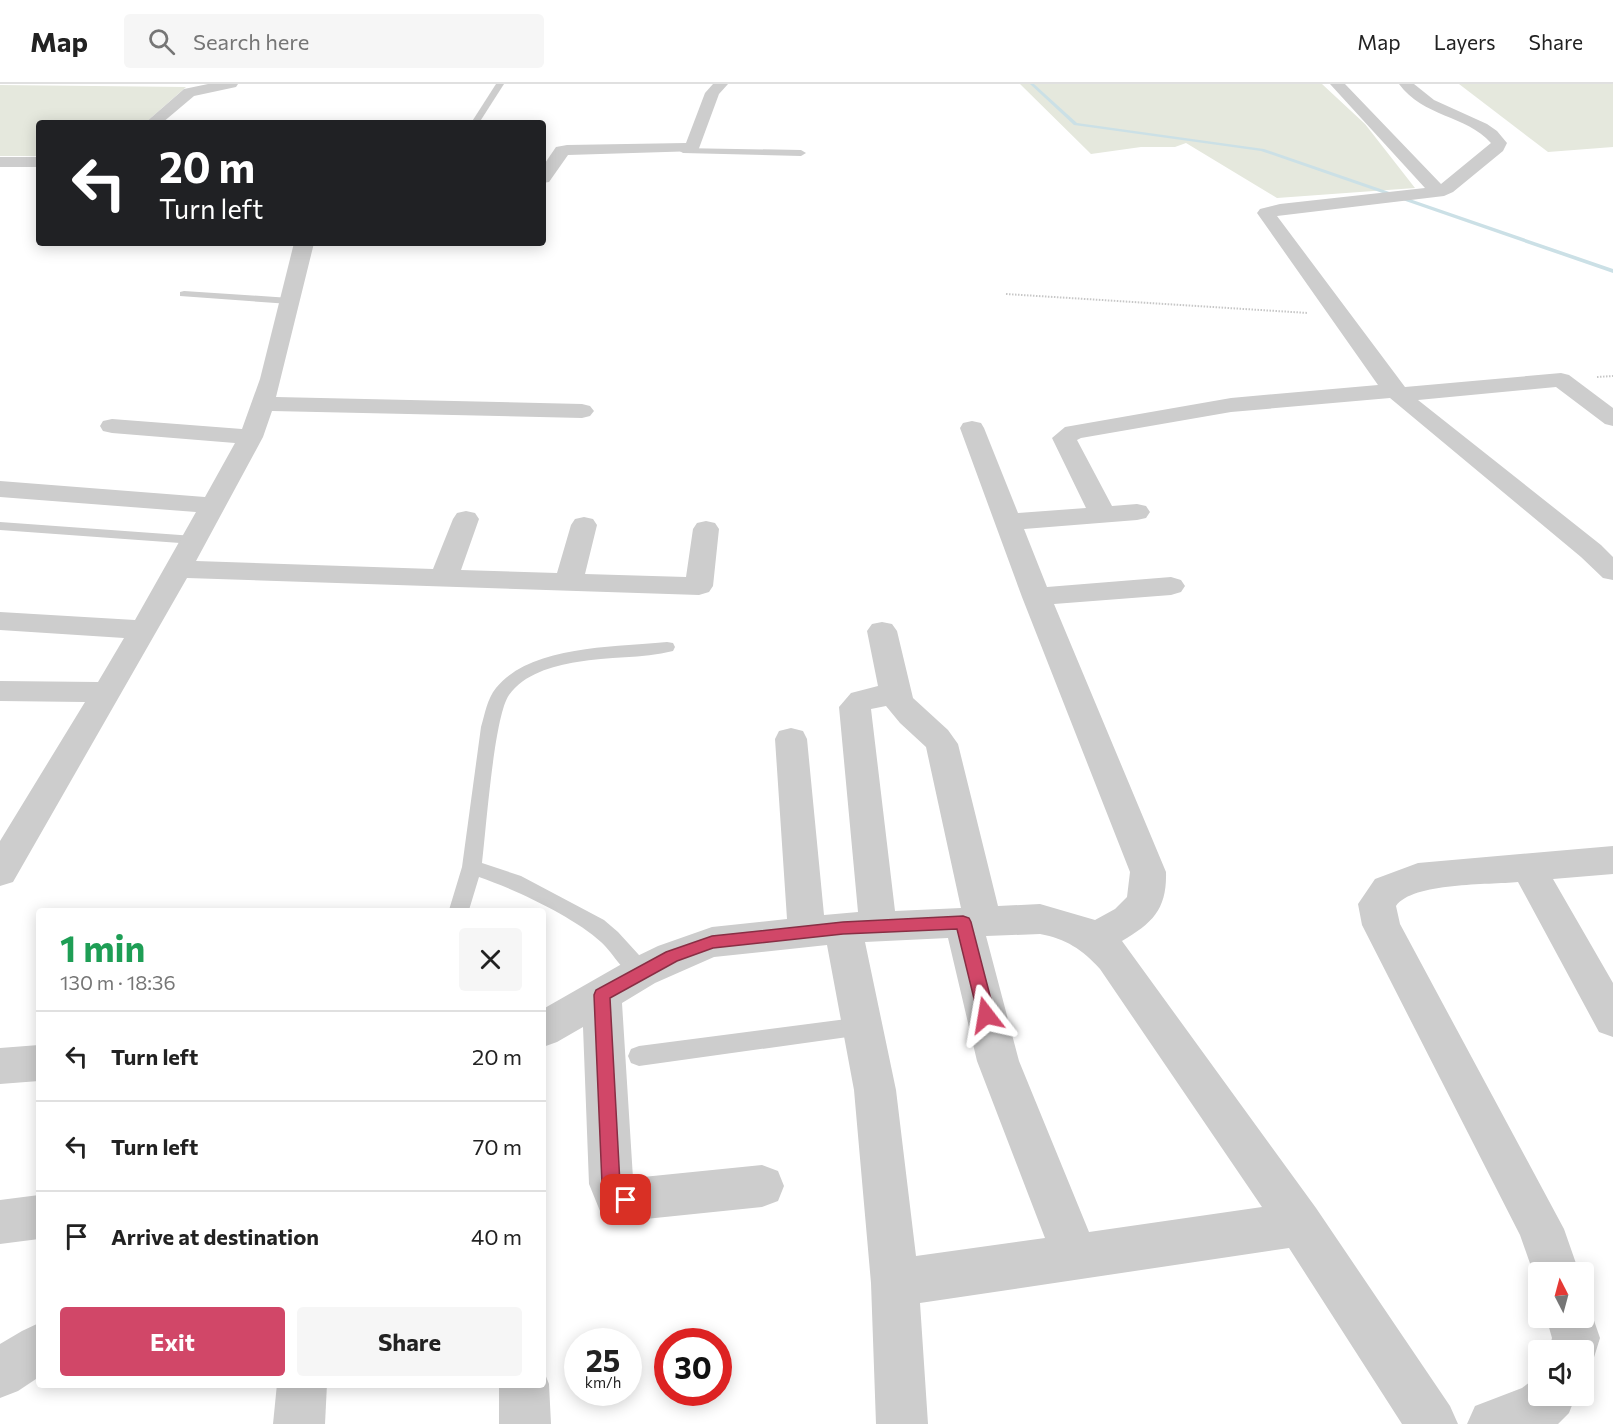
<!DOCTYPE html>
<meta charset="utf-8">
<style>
body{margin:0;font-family:Commissioner,sans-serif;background:#f6f6f6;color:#222;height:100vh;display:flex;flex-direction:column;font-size:22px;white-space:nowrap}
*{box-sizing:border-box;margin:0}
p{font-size:20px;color:#767676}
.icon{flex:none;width:33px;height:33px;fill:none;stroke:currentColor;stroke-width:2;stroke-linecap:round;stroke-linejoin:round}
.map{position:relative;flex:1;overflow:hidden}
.panel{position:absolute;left:36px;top:824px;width:510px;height:480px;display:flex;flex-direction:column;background:#fff;border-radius:6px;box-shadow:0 3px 15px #0003}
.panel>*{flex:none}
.banner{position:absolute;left:36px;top:36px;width:510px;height:126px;border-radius:6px;box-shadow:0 3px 15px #0003;background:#202124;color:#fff;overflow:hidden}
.needle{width:39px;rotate:354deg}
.buttons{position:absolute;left:1528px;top:1178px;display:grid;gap:12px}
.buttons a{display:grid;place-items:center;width:66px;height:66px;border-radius:6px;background:#fff;box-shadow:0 3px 15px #0003;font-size:30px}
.speed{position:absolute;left:564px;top:1244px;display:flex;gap:12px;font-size:30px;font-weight:700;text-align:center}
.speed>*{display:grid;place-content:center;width:78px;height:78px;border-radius:50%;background:#fff;box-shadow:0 3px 15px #0003;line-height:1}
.speed small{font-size:15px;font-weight:400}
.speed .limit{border:9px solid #d22;background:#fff;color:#111}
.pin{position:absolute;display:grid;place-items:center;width:51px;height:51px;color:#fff;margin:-26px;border-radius:12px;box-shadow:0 3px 9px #0006}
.me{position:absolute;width:66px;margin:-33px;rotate:346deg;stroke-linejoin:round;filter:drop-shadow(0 0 4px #0008)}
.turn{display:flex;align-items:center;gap:21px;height:126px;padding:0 24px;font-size:27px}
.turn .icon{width:78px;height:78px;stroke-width:2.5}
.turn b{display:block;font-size:42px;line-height:51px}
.round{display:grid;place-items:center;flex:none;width:63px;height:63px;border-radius:6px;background:#f6f6f6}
.overview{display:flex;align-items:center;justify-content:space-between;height:102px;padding:0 24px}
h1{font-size:36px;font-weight:700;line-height:45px;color:#1e9e55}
.action{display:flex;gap:12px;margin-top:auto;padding:12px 24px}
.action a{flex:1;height:69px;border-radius:6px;background:#d14768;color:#fff;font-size:24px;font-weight:700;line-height:69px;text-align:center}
.action a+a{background:#f6f6f6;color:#222}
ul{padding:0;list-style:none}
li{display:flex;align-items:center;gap:18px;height:90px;padding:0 24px;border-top:2px solid #e0e0e0}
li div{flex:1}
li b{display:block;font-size:22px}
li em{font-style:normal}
header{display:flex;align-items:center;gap:36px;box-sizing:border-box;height:84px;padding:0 30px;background:#fff;border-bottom:2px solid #e0e0e0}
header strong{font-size:28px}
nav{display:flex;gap:33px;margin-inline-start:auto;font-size:21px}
.search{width:420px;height:54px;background:#f6f6f6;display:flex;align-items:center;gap:15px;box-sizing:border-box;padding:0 21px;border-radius:6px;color:#767676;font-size:22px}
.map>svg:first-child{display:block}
.green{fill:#e5e8dd}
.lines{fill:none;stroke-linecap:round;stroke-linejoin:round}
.stream{fill:#cbe0e6;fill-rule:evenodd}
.path{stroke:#c7c7c7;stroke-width:2;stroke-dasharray:1.5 1.5;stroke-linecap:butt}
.service{fill:#cdcdcd;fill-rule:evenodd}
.minor{fill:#cdcdcd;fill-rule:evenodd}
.route{fill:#d14768;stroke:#882e44;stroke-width:1.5}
</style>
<header>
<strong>Map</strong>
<div class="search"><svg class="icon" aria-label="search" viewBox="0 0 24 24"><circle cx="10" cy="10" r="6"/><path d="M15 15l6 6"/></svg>Search here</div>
<nav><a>Map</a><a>Layers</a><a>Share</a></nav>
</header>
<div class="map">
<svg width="1613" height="1340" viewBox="0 0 1613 1340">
<rect width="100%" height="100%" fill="#fff"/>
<g class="green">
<path d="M1020 0H1322L1365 40 1415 104 1277 114 1186 59 1175 63H1141L1091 70Z"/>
<path d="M1459 0H1613V63L1548 68Z"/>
<path d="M0 1 186 3 145 39H39V72H0Z"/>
</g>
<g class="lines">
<path class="stream" d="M1030 0H1034L1077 39 1264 65 1613 185V189L1261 67 1074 41Z"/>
<g class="path">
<path d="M1006 210 1308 229"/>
<path d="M1597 293 1613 292"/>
</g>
<g class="service">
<path d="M496 0H504L479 39H471Z"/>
<path d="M680 64 801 66 806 69 801 72 683 69 678 66Z"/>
<path d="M184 207 290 214 296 217 290 220 180 212V208Z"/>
<path d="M0 438 194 452 201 456 194 460 0 446Z"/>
<path d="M667 558 673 559 675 563 673 567C642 575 608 572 577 578 552 582 524 590 509 611 494 632 486 747 482 779L521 792 604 836 618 848 649 882 652 888 649 894C628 901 615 870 601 858 574 833 514 805 479 793L469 826H449L462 783 481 643C485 630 487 615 496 604 530 561 617 563 667 558Z"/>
<path d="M862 933 870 935 873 942 870 949 862 951 639 982 631 979 628 972 631 965 639 962Z"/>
</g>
<g class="minor">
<path d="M208 0H238L236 3 194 12 162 39H145L184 5Z"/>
<path d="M713 0H728L719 10 698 67 568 71 549 98 543 99V82L556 63 567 61 686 59 705 9Z"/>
<path d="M1330 0H1345L1441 100 1491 59C1466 31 1423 33 1399 0H1414L1434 16 1487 40 1497 47 1507 59 1503 67 1453 108 1444 112 1277 132 1405 303 1561 289 1569 291 1613 324V342L1605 340 1556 303 1418 316 1601 461 1613 473V496L1603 494 1581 473 1390 314 1231 328 1081 354 1077 356 1112 422 1137 420 1146 422 1150 428 1146 434 1137 436 1024 445 1047 503 1171 493 1181 496 1185 502 1181 508 1171 511 1054 520 1166 788C1167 825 1153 839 1122 857L1316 1124 1450 1322 1458 1340H1402L1289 1164 920 1219 928 1340H876L871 1199 854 1006 827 861 714 873 655 899 622 919 633 1094 762 1081 778 1087 784 1102 778 1117 762 1123 626 1137 600 1127 589 1100 583 943 557 958 543 963V925L627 877 658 862 712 843 787 835 775 655 779 647 791 644 803 647 807 655 824 831 858 828 839 623 851 609 878 602 867 547 872 540 882 538 892 540 897 547 913 614 948 646 958 660 998 822 1040 820 1095 836 1115 825 1127 813 1130 788 1022 513 960 344 963 339 972 337 981 339 984 344 1018 429 1086 424 1052 354 1065 343 1231 314 1378 301 1257 129 1260 125 1280 120 1425 104ZM886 622 900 639 926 663 961 824 895 827 871 625ZM1040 850C1066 855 1082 865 1100 885L1262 1123 1089 1148 1019 977 986 852ZM948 854 977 977 1045 1154 916 1172 896 1006 865 858Z"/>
<rect x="0" y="73" width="39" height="10"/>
<path d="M294 159H314L276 313 582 320 590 322 594 327 590 332 582 334 272 327 263 353 196 477 433 485 453 435 457 429 466 427 475 429 479 435 461 486 557 489 571 441 575 435 584 433 593 435 597 441 585 490 686 493 693 445 697 439 706 437 715 439 719 445 713 502 709 508 699 511 187 494 13 798 0 802V757L85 618 0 617V597L98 598 124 554 0 546V528L135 536 196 428 0 413V397L205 413 235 359 112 349 103 347 100 342 103 337 112 335 242 345 260 295Z"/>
<path d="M1613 762V790L1553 795 1613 899V953L1599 948 1518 798C1489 801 1413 798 1396 822L1400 840 1564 1145 1579 1188H1539V1205L1520 1151 1362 841 1358 820 1375 795 1418 779Z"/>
<path d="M39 961V997L0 1000V964Z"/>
<path d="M39 1111V1155L0 1160V1116Z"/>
<path d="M1584 1215 1587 1216 1600 1254 1591 1283 1584 1286V1266H1549L1552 1254 1546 1233H1584Z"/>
<path d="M39 1239V1293L18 1307 0 1314V1260L22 1247Z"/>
<path d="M543 1285 549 1300 551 1340H499V1300H543Z"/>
<path d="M1539 1291V1311H1576L1569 1329 1558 1340H1467L1475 1322 1522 1304Z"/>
<path d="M277 1300H327L325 1340H273Z"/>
</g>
</g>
<path class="route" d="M963 832 969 834 971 838 995 931 992 936 986 938 980 936 978 931 957 845 843 850 713 864 677 877 610 914 620 1100 623 1106 633 1110 635 1116 633 1122 626 1125 609 1118 602 1100 594 911 596 906 666 868 712 852 843 838Z"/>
</svg>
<div class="buttons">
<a><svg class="needle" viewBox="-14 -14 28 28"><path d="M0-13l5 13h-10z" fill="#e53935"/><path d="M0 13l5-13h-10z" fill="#767676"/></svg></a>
<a><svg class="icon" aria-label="sound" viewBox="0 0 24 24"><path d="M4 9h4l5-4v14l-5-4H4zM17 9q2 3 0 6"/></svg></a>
</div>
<div class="speed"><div>25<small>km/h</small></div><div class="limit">30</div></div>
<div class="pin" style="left:626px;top:1116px;background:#d93025"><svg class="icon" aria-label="arrive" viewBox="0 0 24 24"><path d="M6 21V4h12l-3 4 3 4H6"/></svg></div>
<svg class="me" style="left:986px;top:931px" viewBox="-20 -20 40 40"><path d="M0-17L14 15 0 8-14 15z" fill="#d14768" stroke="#fff" stroke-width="4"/></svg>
<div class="banner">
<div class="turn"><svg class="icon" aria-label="left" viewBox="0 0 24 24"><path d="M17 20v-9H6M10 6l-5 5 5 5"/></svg><div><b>20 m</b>Turn left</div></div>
</div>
<section class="panel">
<div class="overview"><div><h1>1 min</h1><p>130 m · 18:36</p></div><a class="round"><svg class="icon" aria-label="close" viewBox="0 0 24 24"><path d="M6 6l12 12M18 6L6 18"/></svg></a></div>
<ul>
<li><svg class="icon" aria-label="left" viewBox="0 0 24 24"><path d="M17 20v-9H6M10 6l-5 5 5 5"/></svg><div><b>Turn left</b></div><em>20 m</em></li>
<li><svg class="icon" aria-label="left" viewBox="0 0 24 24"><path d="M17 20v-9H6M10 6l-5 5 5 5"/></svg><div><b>Turn left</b></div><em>70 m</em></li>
<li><svg class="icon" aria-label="arrive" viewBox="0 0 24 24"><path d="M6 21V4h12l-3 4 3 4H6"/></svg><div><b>Arrive at destination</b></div><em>40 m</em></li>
</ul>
<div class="action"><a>Exit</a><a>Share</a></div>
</section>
</div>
